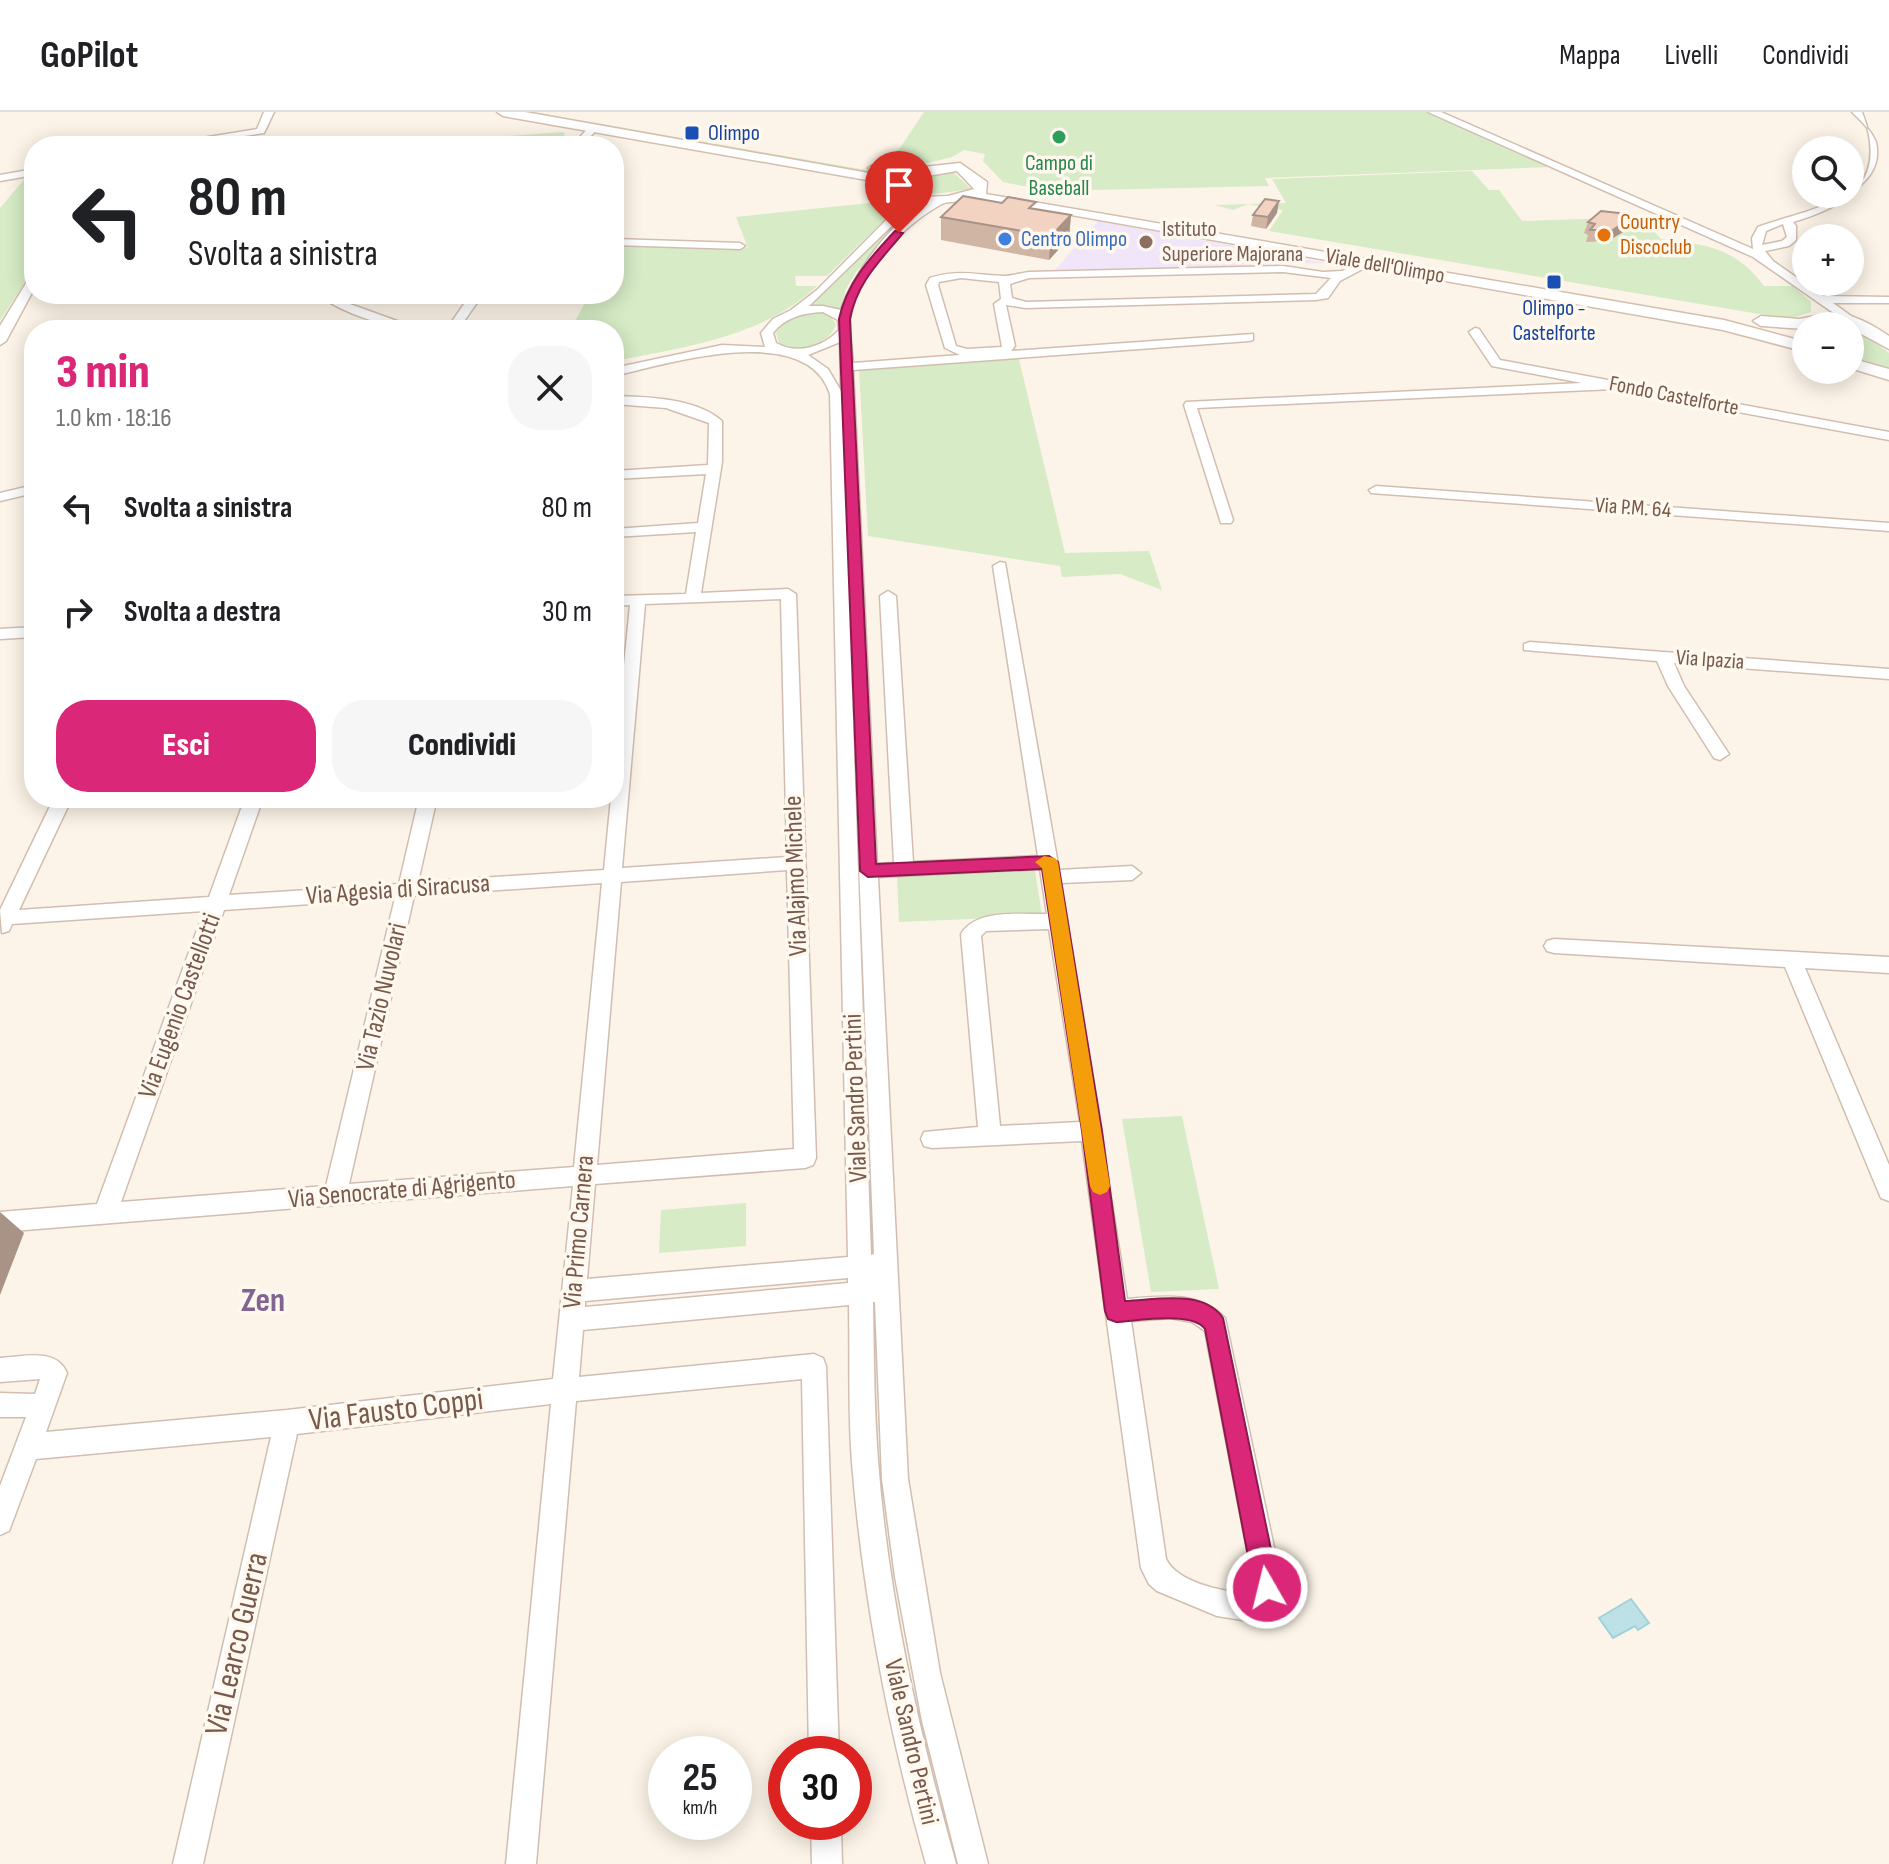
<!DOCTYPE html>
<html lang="it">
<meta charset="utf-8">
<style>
body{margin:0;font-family:"Sofia Sans Condensed",sans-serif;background:#f6f6f6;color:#202124;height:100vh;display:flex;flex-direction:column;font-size:30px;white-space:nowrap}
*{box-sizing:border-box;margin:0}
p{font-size:26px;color:#757577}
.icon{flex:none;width:44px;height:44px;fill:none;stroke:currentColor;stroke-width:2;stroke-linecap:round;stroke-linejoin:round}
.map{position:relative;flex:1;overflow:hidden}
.details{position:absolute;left:24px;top:208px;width:600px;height:488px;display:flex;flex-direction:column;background:#fff;border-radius:32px;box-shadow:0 4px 20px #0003}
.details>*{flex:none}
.banner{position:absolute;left:24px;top:24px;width:600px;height:168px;border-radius:32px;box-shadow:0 4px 20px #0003;background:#fff;color:#202124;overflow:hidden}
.fabs{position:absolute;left:1792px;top:24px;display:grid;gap:16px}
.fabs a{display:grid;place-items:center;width:72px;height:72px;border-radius:50%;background:#fff;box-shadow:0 4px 20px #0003;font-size:40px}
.speed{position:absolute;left:648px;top:1624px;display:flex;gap:16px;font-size:40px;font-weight:700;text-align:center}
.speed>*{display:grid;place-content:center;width:104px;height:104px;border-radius:50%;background:#fff;box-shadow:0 4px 20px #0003;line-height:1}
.speed small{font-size:20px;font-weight:400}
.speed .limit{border:12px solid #d22;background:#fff;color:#111}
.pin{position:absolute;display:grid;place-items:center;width:68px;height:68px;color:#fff;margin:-82px -34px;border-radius:50% 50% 50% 0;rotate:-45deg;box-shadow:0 0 8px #0007}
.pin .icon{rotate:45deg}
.me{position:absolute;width:88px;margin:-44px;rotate:352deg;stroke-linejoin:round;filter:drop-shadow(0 0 6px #0008)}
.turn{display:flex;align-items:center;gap:28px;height:168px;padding:0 32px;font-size:36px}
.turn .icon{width:104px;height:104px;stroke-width:2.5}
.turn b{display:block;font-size:56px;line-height:68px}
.round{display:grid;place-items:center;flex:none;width:84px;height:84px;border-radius:32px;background:#f6f6f6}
.summary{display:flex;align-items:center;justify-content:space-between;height:136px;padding:0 32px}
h1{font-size:48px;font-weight:800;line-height:60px;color:#db2777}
.action{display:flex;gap:16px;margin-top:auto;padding:16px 32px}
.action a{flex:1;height:92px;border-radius:32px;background:#db2777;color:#fff;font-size:32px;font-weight:800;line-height:92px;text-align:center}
.action a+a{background:#f6f6f6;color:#202124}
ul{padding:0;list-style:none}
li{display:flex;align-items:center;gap:24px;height:104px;padding:0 32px}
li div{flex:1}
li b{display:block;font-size:30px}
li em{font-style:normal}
header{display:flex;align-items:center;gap:48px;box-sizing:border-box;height:112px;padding:0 40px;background:#fff;border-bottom:2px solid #e0e0e0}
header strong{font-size:38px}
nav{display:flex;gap:44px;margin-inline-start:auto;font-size:28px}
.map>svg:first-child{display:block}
.education{fill:#f1e5f9}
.green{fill:#d6ebc6}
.water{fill:#bce2e7;stroke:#a2d2d9;stroke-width:2}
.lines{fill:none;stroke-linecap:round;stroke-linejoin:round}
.street-casing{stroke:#d1beb0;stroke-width:3}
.secondary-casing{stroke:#d4beae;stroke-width:3}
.street{fill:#fff;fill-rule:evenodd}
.secondary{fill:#fff;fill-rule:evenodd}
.wall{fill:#d0b5a5}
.shaded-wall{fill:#a99386}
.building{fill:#f2d2c0;stroke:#a99386;stroke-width:2}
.route{fill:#db2777;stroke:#8e194d;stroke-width:2}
.slow{fill:#f59e0b}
.transit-dot{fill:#1a4fb4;stroke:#fff8ef;stroke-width:3}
.leisure-dot{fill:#2e9e5b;stroke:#fff8ef;stroke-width:3}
.food-dot{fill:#e8710a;stroke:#fff8ef;stroke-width:3}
.shop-dot{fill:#3f7fe0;stroke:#fff8ef;stroke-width:3}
.education-dot{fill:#8d6e63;stroke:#fff8ef;stroke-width:3}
.labels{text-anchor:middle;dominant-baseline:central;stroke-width:7;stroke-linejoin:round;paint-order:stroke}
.far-transit-label{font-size:22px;fill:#164399;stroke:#fff8ef;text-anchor:start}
.far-leisure-label{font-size:22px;fill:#27864d;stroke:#fff8ef}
.far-food-label{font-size:22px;fill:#c56008;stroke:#fff8ef;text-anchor:start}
.far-education-label{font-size:22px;fill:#785e54;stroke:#fff8ef;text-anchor:start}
.far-shop-label{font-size:22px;fill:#366cbe;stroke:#fff8ef;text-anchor:start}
.far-street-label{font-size:22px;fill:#775a4c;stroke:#fff8ef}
.street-label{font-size:26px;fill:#775a4c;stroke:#fff8ef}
.near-street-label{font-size:32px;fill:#775a4c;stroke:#fff8ef}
.district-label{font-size:34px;font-weight:bold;fill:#826493;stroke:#fff8ef}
</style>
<header>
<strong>GoPilot</strong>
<nav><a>Mappa</a><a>Livelli</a><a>Condividi</a></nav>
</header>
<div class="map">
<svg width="1889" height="1752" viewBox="0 0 1889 1752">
<rect width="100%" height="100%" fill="#fcf4e8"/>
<path class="education" d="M1098 109 1326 151 1055 158Z"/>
<g class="green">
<path d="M521 0H533L889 62 885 63Z"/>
<path d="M924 0H1425L1551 55 1265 66 1269 74 1048 79 1003 70 983 49 985 42 964 38 952 45 928 51 886 53 883 50 900 36Z"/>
<path d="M564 20 566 34H496V25Z"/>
<path d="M1472 59 1489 78H1499L1522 109 1641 105 1661 127C1705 132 1736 136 1764 174H1793L1811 190V200L1792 206 1771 204 1269 119 1283 98 1248 92 1233 98 1215 93 1286 91 1272 67Z"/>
<path d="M953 60 971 77 927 83 910 66Z"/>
<path d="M34 62V156L0 209V96L28 63Z"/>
<path d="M897 88 896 96 827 164H795L796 174H817C763 225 684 235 614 249V218H570L590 182H614V138L617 132 748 136 736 105Z"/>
<path d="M903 103 909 104 856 160 846 177 840 198 809 195Z"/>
<path d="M821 201 829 203 836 212C830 233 796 242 779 231L776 221C786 206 803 202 821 201Z"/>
<path d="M1835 209 1855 215 1889 241V259L1850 246V214H1831Z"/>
<path d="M1018 243 1065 441 1149 439 1162 478 1120 462 1062 465 1060 454 868 424 859 256Z"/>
<path d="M1035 758 1042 804 899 810 897 763Z"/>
<path d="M1182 1004 1219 1177 1151 1180 1122 1007Z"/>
<path d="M746 1091V1134L659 1141 661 1098Z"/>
</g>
<path class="water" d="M1631 1487 1649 1511 1638 1518 1635 1514 1613 1526 1599 1506Z"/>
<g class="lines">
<defs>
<g id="street">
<path d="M264 0H274L264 21 177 34H153L257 17Z"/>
<path d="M1428 0H1441L1753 137 1752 126 1758 115C1792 101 1889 88 1876 30 1871 18 1861 9 1852 0H1862C1889 69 1849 93 1793 110L1796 114V128L1789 134 1765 139 1773 149 1823 184 1889 185V191H1833L1858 209 1848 211 1753 145ZM1783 112 1787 125 1782 129 1762 133 1766 119Z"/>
<path d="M590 14 598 16 582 34H572Z"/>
<path d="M34 57V63L0 69V63Z"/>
<path d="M908 77 913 80 915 88 908 98 809 194H823L841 198C851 164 907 83 948 85V89C909 107 854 161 850 207 849 221 852 237 853 251L960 243 945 236 926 173 930 166C959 157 975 163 1003 164 1010 164 1021 161 1029 160L1283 154 1323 160 1342 159 1369 148 1374 151 1340 169 1328 186 1316 188 1026 196 1006 193 1015 234 1011 239 1253 222V228L1249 229 853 258 877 752 894 751 880 484 888 479 896 484 913 750 1038 744 993 454 1000 450 1005 451 1059 758 1132 754 1141 761 1132 768 1061 771 1127 1187C1162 1184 1198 1179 1225 1206L1281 1468 1274 1492 1249 1509 1217 1504 1157 1479 1149 1472 1141 1456 1082 1029 932 1036 924 1034 921 1027 924 1020 978 1015 961 822C977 796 1020 803 1047 802L1040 757 878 765 908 1367 940 1561 988 1752H958L922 1609 895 1465 882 1367 875 1190H873C874 1243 874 1296 878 1348 888 1485 919 1620 956 1752H926C889 1621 863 1487 852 1351 848 1299 850 1245 849 1193L583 1218 579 1265 814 1242 823 1246 826 1254 839 1642H809L802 1267 576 1289 536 1752H506L551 1292 297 1322 203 1752H173L271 1325 36 1347 9 1419 0 1423V1374L26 1305H0V1281L35 1282 40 1267 0 1270V1246C23 1245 56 1235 67 1261L46 1320 287 1298 553 1267 573 1074 0 1120V1100L97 1092 204 799 12 812 9 819 2 821 0 798 54 686H72L19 798 209 785 245 686H263L229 783 399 772 419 686H437L418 770 604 758 611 686H614V654L630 493 614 494V484L686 482 696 420 614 425V417L698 411 706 362 614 367V359L708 353 709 311 666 296 614 292V284C648 285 696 286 722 309V350L701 481 788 477 796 482 816 1046 813 1053 805 1056 595 1072 587 1167 848 1145 830 282C807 208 667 252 614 264V256L722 233 765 235 761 221 773 207 791 198 817 178 900 94 905 88 903 80ZM1283 160 1331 166 1316 182 1026 190 1012 186 1010 172 1029 166ZM961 166 999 170 1001 187 994 192 1002 235 967 237 956 234 938 173 939 170ZM823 200 838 208 839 218C823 235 797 243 776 231L773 221C786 205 803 201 823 200ZM840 230 841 279 828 257 808 243ZM781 487 787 745 622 756 645 492ZM849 493 874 1142 871 1143ZM787 758 794 1037 597 1053 621 770ZM602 771 574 1055 349 1072 414 784ZM395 786 326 1074 121 1090 224 798ZM1049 817 1080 1010 1000 1014 981 824 986 819ZM848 1166V1171L585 1195V1189ZM1170 1206 1192 1210 1205 1219 1253 1468 1252 1474 1244 1481C1220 1479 1177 1470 1166 1447L1131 1209Z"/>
<path d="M614 127 740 131 745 134 740 137 614 133Z"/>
<path d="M34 165V177L6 229 0 233V214L28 168Z"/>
<path d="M318 182H332L347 191 422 218C394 218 340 201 318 182Z"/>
<path d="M471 182H483L458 218H446Z"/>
<path d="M1475 216 1479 217 1500 248 1889 320V328L1614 277 1197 296 1233 408 1231 411H1221L1184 293 1186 290 1582 271 1492 254 1469 220Z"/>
<path d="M34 373V381L0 389V381Z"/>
<path d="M1376 374 1889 411V419L1371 381 1369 378Z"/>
<path d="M34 515V525L0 527V517Z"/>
<path d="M1530 530 1889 557V567L1674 551 1684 574 1729 642 1720 648 1714 646 1668 574 1657 549 1524 538V532Z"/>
<path d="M1554 827 1889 845V861L1805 856 1889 1053V1089L1881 1086 1878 1079 1785 855 1554 841 1547 839 1544 834 1547 829Z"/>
<path d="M811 1710H841L842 1752H812Z"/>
</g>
<g id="secondary">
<path d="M497 0H525L891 65 895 61 875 60 868 56 875 52 924 55 960 51 987 70 986 82 1724 208 1806 230V240L1723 218 1003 91 962 89 921 93 878 70 503 4ZM957 59 974 77 948 84 922 85 904 68Z"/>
<path d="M1832 201C1854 202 1871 212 1889 224V237L1841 211 1806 214V217L1761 214 1753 209 1761 204 1799 207Z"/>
<path d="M1850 246 1889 257V268L1850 256Z"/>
</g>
</defs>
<use href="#street" class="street-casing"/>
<use href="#secondary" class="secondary-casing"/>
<use href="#street" class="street"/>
<use href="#secondary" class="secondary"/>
</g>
<g class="wall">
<path d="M1035 97 1071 103 1069 126 1049 148 941 128V105Z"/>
<path d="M1277 101 1266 117 1251 114 1253 103Z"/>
<path d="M1588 110 1623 120 1608 129 1586 130 1588 123 1584 121Z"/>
</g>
<g class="shaded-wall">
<path d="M1279 89 1277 101 1266 117 1268 105Z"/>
<path d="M1071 103 1069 126 1049 148 1051 124Z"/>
<path d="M1627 108 1623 120 1608 129 1613 118Z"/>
<path d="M0 1100 24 1121 0 1183Z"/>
</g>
<g class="building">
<path d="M963 84 1002 91 1008 85 1036 90 1029 96 1071 103 1051 124 941 105Z"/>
<path d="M1265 87 1279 89 1268 105 1253 103Z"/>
<path d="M1601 99 1627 102V108L1613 118H1590L1595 112 1588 110Z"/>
</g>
<path class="route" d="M895 119 903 121C880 149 857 170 850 207L876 752 1049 744 1058 750 1102 1019 1125 1189C1156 1188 1203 1177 1223 1206L1279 1476 1275 1484 1267 1488 1258 1484 1254 1476 1205 1217C1193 1199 1137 1209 1116 1210L1108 1207 1105 1199 1082 1019 1042 757 868 765 860 759 839 207C847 170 870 146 895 119Z"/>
<path class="slow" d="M1044 744 1055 746 1058 750 1110 1074 1107 1080 1100 1083 1093 1080 1090 1074 1042 756 1035 750Z"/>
<g class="transit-dot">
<rect x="684" y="13" width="16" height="16" rx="4"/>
<rect x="1546" y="162" width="16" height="16" rx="4"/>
</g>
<circle class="leisure-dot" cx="1059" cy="25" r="8"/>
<circle class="food-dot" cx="1604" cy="123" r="8"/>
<circle class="shop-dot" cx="1005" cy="127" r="8"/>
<circle class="education-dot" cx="1146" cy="130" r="8"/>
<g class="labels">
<g class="far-transit-label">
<text x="708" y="21">Olimpo</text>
<text x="1554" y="196" text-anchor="middle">Olimpo -<tspan x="1554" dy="25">Castelforte</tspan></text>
</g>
<g class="far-leisure-label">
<text x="1059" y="51">Campo di<tspan x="1059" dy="25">Baseball</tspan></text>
</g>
<g class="far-food-label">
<text x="1620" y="110">Country<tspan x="1620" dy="25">Discoclub</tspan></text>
</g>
<g class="far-education-label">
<text x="1162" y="117">Istituto<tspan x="1162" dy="25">Superiore Majorana</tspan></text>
</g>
<g class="far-shop-label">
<text x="1021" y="127">Centro Olimpo</text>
</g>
<g class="far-street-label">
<text transform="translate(1385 154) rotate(10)">Viale dell'Olimpo</text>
<text transform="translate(1674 284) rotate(11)">Fondo Castelforte</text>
<text transform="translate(1633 396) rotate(4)">Via P.M. 64</text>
<text transform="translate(1710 548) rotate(4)">Via Ipazia</text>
</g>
<g class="street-label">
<text transform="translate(796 764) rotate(-92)">Via Alajmo Michele</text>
<text transform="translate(398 778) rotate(-4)">Via Agesia di Siracusa</text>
<text transform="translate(382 885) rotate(-77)">Via Tazio Nuvolari</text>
<text transform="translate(180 894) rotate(-70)">Via Eugenio Castellotti</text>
<text transform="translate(856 986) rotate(-92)">Viale Sandro Pertini</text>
<text transform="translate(402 1078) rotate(-5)">Via Senocrate di Agrigento</text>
<text transform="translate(579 1120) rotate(-85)">Via Primo Carnera</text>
<text transform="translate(911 1630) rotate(77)">Viale Sandro Pertini</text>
</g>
<g class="near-street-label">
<text transform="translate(396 1298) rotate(-7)">Via Fausto Coppi</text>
<text transform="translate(237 1532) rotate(-77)">Via Learco Guerra</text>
</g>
<g class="district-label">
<text x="263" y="1188">Zen</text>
</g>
</g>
</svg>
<div class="fabs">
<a><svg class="icon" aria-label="search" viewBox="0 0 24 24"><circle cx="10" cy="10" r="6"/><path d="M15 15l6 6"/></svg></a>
<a>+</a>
<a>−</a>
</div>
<div class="speed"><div>25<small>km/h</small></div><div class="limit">30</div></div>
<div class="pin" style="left:899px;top:121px;background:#d93025"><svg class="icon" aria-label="arrive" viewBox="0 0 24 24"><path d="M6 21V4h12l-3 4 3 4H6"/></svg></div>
<svg class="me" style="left:1267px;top:1476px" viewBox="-20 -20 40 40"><circle r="17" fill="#db2777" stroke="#fff" stroke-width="3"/><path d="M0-11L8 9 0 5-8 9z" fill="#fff"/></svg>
<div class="banner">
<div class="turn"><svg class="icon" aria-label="left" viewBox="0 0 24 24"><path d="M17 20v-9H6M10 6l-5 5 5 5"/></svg><div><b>80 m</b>Svolta a sinistra</div></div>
</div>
<section class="details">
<div class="summary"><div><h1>3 min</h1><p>1.0 km · 18:16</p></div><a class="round"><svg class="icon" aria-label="close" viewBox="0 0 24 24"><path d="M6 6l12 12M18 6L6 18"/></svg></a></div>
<ul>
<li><svg class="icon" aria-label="left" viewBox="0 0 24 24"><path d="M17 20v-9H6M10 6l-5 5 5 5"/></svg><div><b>Svolta a sinistra</b></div><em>80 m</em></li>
<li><svg class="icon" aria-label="right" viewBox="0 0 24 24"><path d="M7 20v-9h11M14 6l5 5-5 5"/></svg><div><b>Svolta a destra</b></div><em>30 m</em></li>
</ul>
<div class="action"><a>Esci</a><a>Condividi</a></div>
</section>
</div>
